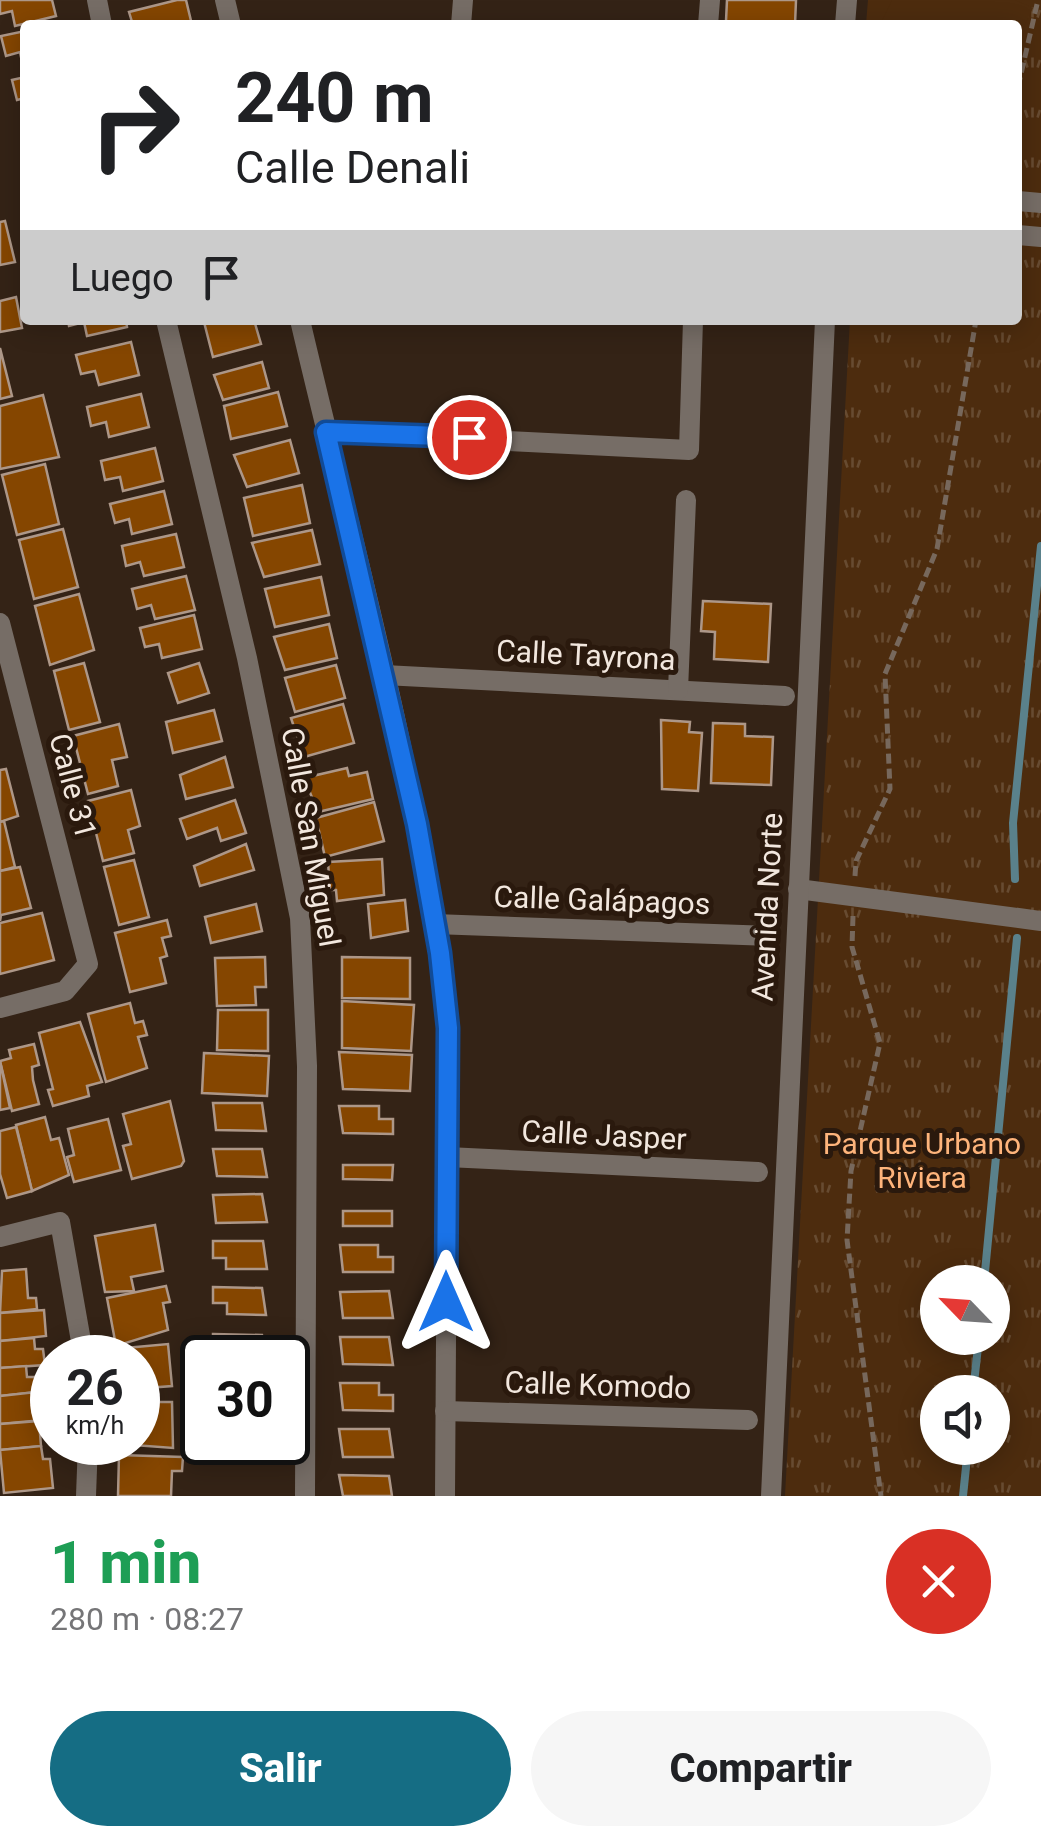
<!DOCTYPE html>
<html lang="es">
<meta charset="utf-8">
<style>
body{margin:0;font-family:Roboto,sans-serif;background:#f6f6f6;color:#202124;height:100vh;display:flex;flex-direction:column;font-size:38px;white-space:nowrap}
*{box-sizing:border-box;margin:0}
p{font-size:32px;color:#757577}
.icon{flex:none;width:55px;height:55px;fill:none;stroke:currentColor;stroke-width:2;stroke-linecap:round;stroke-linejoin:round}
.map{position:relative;height:1496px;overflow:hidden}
.drawer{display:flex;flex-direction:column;background:#fff;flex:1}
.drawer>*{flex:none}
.guide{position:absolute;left:20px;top:20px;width:1002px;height:305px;border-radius:10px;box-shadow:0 5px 25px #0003;background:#fff;color:#202124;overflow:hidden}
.needle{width:65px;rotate:295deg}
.tools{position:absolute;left:920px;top:1265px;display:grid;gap:20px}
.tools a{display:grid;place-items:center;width:90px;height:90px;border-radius:50%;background:#fff;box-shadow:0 5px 25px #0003;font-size:50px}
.speed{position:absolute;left:30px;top:1335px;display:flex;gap:20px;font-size:50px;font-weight:700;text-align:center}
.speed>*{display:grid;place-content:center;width:130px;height:130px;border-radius:50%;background:#fff;box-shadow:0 5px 25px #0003;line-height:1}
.speed small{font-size:25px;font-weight:400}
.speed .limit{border:5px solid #111;border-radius:15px;background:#fff;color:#111}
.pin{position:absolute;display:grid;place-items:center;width:85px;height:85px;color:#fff;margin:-42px;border:5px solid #fff;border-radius:50%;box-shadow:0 2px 10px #0007}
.me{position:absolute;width:110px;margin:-55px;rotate:0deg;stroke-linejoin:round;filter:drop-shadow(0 0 8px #0008)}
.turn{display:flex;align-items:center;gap:35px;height:210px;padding:0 50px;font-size:45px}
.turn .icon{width:130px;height:130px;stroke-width:2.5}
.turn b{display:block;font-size:70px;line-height:85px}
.then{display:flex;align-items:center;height:95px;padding:0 50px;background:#0003;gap:20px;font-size:38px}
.round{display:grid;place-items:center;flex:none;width:105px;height:105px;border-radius:52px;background:#f6f6f6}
.summary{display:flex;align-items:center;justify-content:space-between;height:170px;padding:0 50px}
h1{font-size:60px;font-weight:800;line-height:75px;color:#1e9e55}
.primary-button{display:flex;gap:20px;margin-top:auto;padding:20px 50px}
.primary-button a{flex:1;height:115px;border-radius:60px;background:#156d84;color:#fff;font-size:40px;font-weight:800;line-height:115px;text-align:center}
.primary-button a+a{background:#f6f6f6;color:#202124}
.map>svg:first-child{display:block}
.grass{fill:url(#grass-tufts);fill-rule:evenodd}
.pitch{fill:#4d2c0e}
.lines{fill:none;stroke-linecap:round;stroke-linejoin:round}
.stream{stroke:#5a818b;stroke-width:8}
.building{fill:#854600;stroke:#ad9788;stroke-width:2.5}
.path{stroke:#77685c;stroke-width:5;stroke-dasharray:10 5;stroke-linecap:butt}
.minor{stroke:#766d66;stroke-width:20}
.tertiary{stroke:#766d66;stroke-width:20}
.route-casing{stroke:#114b97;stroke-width:25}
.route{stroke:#1a73e8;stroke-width:18}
.labels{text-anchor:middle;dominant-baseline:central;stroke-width:10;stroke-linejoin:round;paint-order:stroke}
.street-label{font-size:30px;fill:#f2e7de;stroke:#2a190d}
.park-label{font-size:30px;fill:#feb47b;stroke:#2a190d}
</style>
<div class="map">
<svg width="1041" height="1496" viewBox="0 0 1041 1496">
<defs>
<pattern id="grass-tufts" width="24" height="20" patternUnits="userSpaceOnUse" patternTransform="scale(2.5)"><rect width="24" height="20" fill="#4d2c0e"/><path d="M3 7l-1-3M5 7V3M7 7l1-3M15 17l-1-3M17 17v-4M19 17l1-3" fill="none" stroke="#674b31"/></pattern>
</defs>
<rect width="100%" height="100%" fill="#342316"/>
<path class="grass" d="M868 0H1041V1496H785L850 320H1018V25H866ZM938 1282H992V1338H938ZM938 1392H992V1448H938Z"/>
<path class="pitch" d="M892 0H1015L1033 8 1018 39V25H880Z"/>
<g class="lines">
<g class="stream">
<path d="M1015 879 1013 823 1041 546"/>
<path d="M984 1282 1017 938"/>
<path d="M973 1392 979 1338"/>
<path d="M963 1496 968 1448"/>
</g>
</g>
<g class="building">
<path d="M0 0H52L56 16 15 26 12 11 0 14Z"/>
<path d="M177 0H186L192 25H133L129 12Z"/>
<path d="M727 0H796L795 25 726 21Z"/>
<path d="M25 31V66L23 67 20 52 6 56 1 36Z"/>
<path d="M25 77V98L17 100 12 80Z"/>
<path d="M5 221 15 262 0 265V222Z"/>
<path d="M16 297 22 328 0 332V301Z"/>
<path d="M68 320H126L127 327 87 336 84 322 69 326Z"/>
<path d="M254 320 261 344 213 357 204 322Z"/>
<path d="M131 342 139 375 99 385 95 371 81 374 76 355Z"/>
<path d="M0 348 12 396 0 399Z"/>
<path d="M262 362 269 388 223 400 214 375Z"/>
<path d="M278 392 287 426 231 439 224 406Z"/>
<path d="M141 394 149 427 109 437 106 422 91 426 87 407Z"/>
<path d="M43 395 59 457 0 469V406Z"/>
<path d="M290 440 299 473 247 487 234 455Z"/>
<path d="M155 448 163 481 123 491 120 477 105 480 101 461Z"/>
<path d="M45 464 59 524 17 535 2 475Z"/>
<path d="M302 485 310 523 253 536 244 498Z"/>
<path d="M164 491 172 524 132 534 129 519 115 523 110 504Z"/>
<path d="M63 529 78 587 34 599 19 540Z"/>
<path d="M312 530 320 564 264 577 252 543Z"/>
<path d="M176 534 184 567 144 576 140 562 126 566 122 546Z"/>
<path d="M186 576 195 610 155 619 151 605 137 609 132 589Z"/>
<path d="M321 577 329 615 275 627 265 589Z"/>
<path d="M79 594 94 650 50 665 35 606Z"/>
<path d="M703 601 771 604 768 662 714 659 715 632 701 631Z"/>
<path d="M194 615 202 649 162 658 159 644 145 647 140 628Z"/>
<path d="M329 624 337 658 285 670 274 637Z"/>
<path d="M84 663 100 722 69 730 54 671Z"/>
<path d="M199 663 209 693 178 703 168 673Z"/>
<path d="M336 665 345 698 295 712 285 678Z"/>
<path d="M343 704 354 743 304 757 291 718Z"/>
<path d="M214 710 222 741 173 753 166 722Z"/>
<path d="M661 720 690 722 689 732 702 733 698 791 662 789Z"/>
<path d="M713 723 745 724V736L773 737 771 785 711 783Z"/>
<path d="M119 724 127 757 112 760 118 786 88 794 73 736Z"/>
<path d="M225 757 233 787 186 799 180 775Z"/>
<path d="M347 768 349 776 367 772 373 799 318 812 304 778Z"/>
<path d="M6 769 18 816 0 822V770Z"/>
<path d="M131 790 140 826 128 830 134 853 103 861 88 801Z"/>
<path d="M235 800 246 833 221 841 217 828 187 839 180 819Z"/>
<path d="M374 802 384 841 325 857 316 818Z"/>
<path d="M4 821 15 867 0 871V822Z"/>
<path d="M246 844 254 870 200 886 194 866Z"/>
<path d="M382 859 384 895 337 901 336 890H330L328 862Z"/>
<path d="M134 860 149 917 119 925 104 867Z"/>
<path d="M20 867 31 908 1 915 0 921V871Z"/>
<path d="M405 900 408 931 371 938 368 904Z"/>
<path d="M256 904 262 931 211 943 205 917Z"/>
<path d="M42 913 54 960 0 974V923Z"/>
<path d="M167 920 171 936 162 938 167 956 160 958 166 983 130 992 115 933Z"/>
<path d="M265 957 266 987H255L256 1005 217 1006 215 958Z"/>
<path d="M342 957 410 958V999L342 998Z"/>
<path d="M342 1001 414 1005 411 1051 342 1048Z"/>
<path d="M130 1003 135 1023 143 1021 147 1035 138 1037 147 1068 106 1082 88 1014Z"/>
<path d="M218 1010H268V1051L217 1050Z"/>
<path d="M80 1022 102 1082 87 1086 89 1096 53 1106 48 1090 53 1089 39 1033Z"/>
<path d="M34 1044 39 1065 32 1067 33 1080 39 1104 12 1111 0 1061 11 1058 9 1050Z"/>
<path d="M339 1052 412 1055 410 1091 343 1089Z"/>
<path d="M204 1053 269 1056 267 1096 202 1093Z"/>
<path d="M0 1061 10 1108 0 1110Z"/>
<path d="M170 1101 184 1161 181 1166 132 1179 123 1146 131 1144 123 1114Z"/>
<path d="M213 1103H262L266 1131 216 1130Z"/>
<path d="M339 1106H379V1119H393V1134L343 1133Z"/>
<path d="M45 1117 51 1140 59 1138 69 1175 32 1191 16 1125Z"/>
<path d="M108 1119 121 1170 74 1182 67 1157 74 1155 68 1129Z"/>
<path d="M16 1127 32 1191 7 1198 0 1174V1131Z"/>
<path d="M213 1149H262L267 1177 217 1176Z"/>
<path d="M343 1165H393L392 1180 343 1179Z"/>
<path d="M262 1194 267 1222 216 1223 213 1195Z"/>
<rect x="343" y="1211" width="49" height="15"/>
<path d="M155 1225 163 1271 131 1277 134 1291 105 1292 95 1236Z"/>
<path d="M213 1241H263L267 1269H226V1258H213Z"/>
<path d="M340 1245H378V1257H393V1272H343Z"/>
<path d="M26 1269 28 1298H36L37 1309 0 1313 2 1271Z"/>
<path d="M166 1286 170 1302 163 1303 168 1330 116 1346 107 1298Z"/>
<path d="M213 1287 262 1288 266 1315 227 1314V1303H213Z"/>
<path d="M389 1291 393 1318H343L340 1292Z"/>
<path d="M44 1310 46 1336 0 1341V1313Z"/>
<path d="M213 1334 262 1335 267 1358H227V1350H213Z"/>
<path d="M340 1337H389L393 1365 343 1364Z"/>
<path d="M34 1338 35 1349H43L45 1365 0 1368V1341Z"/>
<path d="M168 1344 172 1386 147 1388V1395L138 1396V1358H116L115 1349Z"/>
<path d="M26 1366 27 1377H35L36 1392 0 1396V1368Z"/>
<path d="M340 1383H379V1395H393V1411L343 1410Z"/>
<path d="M36 1392 43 1420 0 1424V1396Z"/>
<path d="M138 1402H172L173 1448 120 1444 138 1442Z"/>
<path d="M39 1421 41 1446 0 1450V1424Z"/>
<path d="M339 1429H389L393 1457H343Z"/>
<path d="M41 1446 43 1459H50L53 1488 4 1493 0 1450Z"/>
<path d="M119 1455 183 1457 182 1471H172L171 1496H118Z"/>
<path d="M339 1475 389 1476 392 1496H343Z"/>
</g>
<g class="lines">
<g class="path">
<path d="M1018 87 1038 0"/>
<path d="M855 876 856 861 890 789 885 674 937 549 976 320"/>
<path d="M853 916 852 947 880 1043 851 1171 847 1240 881 1496"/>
</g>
<g class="minor">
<path d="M97 0 102 25"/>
<path d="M225 0 231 25"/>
<path d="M461 25 463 0"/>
<path d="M708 25 710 0"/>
<path d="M1018 201 1041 203"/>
<path d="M1018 235 1041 237"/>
<path d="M166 320 247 658 300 918 307 1066 305 1496"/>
<path d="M300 320C355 555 422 789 448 1029L445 1496"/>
<path d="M326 432 689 450 693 320"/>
<path d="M0 623 88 964 65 991 0 1008"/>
<path d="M384 675 785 696"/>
<path d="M678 690 686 500"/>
<path d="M798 889 1041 921"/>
<path d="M434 924 768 936"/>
<path d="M447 1157 758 1172"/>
<path d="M0 1237 60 1222 84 1358"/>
<path d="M445 1411 748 1420"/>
<path d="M86 1496 88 1442"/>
</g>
<g class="tertiary">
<path d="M845 25 847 0"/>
<path d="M771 1496 825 320"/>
</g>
</g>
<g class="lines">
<defs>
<path id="route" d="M446 1302 448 1028 440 953 417 824 326 432 469 437"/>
</defs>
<use href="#route" class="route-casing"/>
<use href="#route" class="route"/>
</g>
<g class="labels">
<g class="street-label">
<text transform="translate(586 655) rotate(3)">Calle Tayrona</text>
<text transform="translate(73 786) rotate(75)">Calle 31</text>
<text transform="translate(311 837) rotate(80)">Calle San Miguel</text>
<text transform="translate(602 900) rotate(2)">Calle Galápagos</text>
<text transform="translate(767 907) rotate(-87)">Avenida Norte</text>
<text transform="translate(604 1135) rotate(3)">Calle Jasper</text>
<text transform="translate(598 1385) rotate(2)">Calle Komodo</text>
</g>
<g class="park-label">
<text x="922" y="1143">Parque Urbano<tspan x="922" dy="34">Riviera</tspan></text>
</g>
</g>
</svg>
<div class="tools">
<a><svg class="needle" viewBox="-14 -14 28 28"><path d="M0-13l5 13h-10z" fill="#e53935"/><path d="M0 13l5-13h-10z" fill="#757577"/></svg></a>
<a><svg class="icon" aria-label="sound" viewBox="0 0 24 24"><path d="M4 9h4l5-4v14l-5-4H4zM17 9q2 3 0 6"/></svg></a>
</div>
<div class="speed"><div>26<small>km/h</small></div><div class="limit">30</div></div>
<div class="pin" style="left:469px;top:437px;background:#d93025"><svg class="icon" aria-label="arrive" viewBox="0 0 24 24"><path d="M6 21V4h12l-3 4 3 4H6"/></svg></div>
<svg class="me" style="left:446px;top:1302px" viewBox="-20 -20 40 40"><path d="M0-17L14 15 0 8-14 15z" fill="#1a73e8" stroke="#fff" stroke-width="4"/></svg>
<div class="guide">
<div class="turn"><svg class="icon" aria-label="right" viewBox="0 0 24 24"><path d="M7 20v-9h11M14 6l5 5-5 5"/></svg><div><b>240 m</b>Calle Denali</div></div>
<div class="then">Luego<svg class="icon" aria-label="arrive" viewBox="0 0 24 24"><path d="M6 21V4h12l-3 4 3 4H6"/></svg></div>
</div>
</div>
<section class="drawer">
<div class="summary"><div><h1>1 min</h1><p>280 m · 08:27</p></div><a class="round" style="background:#d93025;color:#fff"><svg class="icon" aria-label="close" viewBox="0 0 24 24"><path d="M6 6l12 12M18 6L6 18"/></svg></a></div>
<div class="primary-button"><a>Salir</a><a>Compartir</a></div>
</section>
